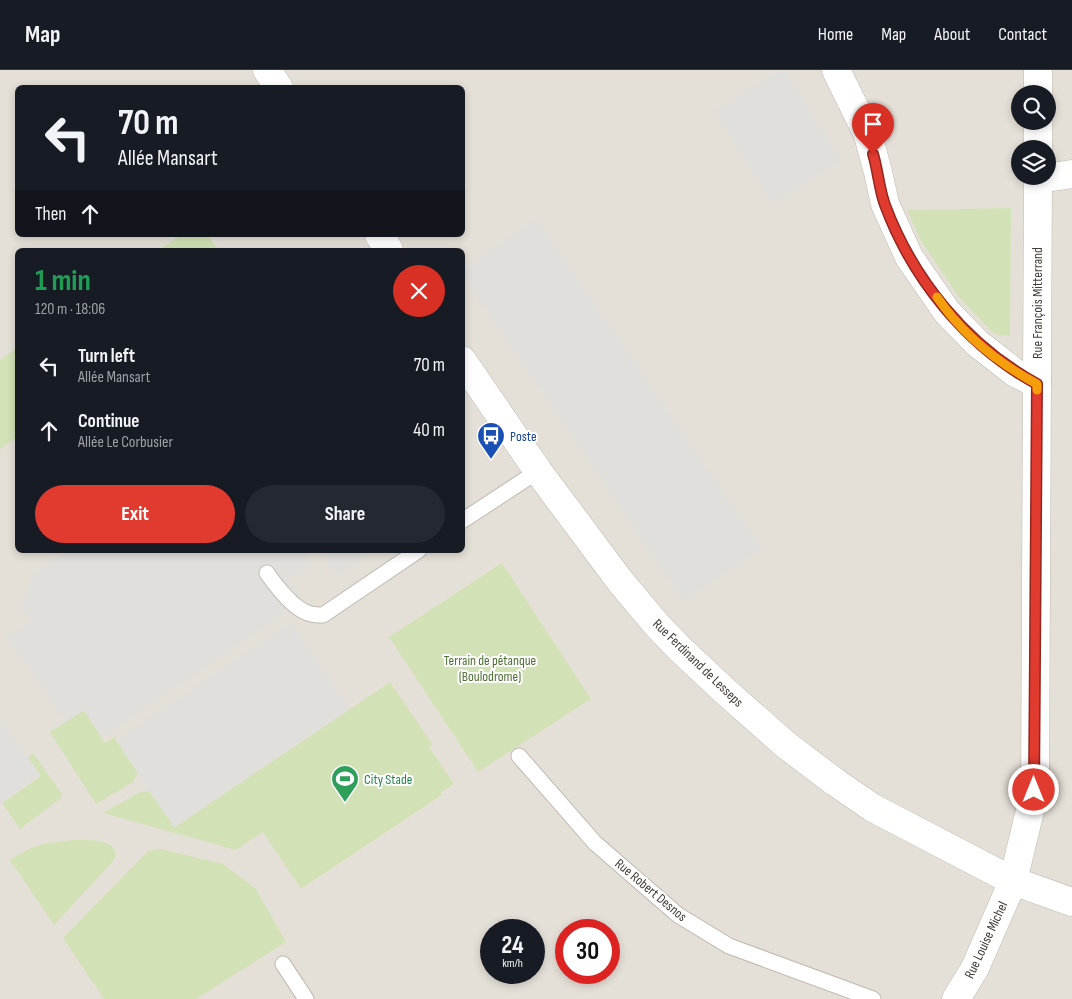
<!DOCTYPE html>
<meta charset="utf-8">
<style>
body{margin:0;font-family:"Sofia Sans Condensed",sans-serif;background:#242831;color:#f1f3f6;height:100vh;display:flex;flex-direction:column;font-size:19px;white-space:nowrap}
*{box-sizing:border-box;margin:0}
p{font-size:16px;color:#9ea1a6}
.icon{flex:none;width:28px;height:28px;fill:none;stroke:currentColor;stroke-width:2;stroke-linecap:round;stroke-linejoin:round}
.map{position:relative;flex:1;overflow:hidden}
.panel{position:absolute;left:15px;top:178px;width:450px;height:305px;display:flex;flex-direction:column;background:#171b24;border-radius:8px;box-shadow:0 2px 8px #0003}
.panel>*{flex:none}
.banner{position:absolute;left:15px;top:15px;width:450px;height:152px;border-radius:8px;box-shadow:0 2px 8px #0003;background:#171b24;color:#f1f3f6;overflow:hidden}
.fabs{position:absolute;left:1011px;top:15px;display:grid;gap:10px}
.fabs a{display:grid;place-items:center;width:45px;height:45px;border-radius:50%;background:#171b24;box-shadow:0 2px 8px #0003;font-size:25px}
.speed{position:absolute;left:480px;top:849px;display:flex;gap:10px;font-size:25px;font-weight:700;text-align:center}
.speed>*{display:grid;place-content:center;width:65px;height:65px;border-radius:50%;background:#171b24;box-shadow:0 2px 8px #0003;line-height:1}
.speed small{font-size:12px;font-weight:400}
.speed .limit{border:8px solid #d22;background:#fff;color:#111}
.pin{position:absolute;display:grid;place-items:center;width:42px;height:42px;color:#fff;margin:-51px -21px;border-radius:50% 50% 50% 0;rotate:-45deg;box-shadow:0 0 5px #0007}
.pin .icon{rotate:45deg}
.me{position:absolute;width:55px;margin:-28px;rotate:0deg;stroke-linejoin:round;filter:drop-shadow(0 0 4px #0008)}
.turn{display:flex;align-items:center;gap:18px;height:105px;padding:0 20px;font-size:22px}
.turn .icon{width:65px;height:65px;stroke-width:2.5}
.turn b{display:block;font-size:35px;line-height:42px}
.then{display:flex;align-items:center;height:48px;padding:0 20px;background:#0003;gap:10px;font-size:19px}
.round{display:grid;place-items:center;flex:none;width:52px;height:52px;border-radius:26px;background:#242831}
.headline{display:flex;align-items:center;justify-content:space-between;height:85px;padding:0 20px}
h1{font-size:30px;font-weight:700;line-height:38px;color:#1e9e55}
.action{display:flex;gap:10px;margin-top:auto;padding:10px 20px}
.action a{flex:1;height:58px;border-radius:30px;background:#e13b30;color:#fff;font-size:20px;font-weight:700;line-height:58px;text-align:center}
.action a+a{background:#242831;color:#f1f3f6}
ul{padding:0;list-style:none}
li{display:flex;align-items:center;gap:15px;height:65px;padding:0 20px}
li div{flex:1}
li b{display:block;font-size:19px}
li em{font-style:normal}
header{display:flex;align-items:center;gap:30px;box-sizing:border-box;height:70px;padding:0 25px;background:#171b24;border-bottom:1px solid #363941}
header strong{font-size:24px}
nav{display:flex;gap:28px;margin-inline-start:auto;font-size:18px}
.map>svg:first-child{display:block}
.residential{fill:#e5e0d7;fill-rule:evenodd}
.green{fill:#d2e2b6}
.parking{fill:#e1dfdc}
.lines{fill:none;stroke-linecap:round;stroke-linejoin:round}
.service-casing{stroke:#bfb8af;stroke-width:17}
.minor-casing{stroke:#bfb8af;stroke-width:29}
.service{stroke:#fff;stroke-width:15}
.minor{stroke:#fff;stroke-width:28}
.route-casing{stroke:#92261f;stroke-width:12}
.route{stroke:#e13b30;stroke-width:9}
.slow{stroke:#f59e0b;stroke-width:9}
.labels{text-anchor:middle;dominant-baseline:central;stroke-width:4;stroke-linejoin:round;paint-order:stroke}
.street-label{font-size:14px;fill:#453e38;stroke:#fff}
.transit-label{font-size:14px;fill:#164399;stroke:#fff;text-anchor:start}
.park-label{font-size:14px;fill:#4e7032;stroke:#fff}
.leisure-label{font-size:14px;fill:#27864d;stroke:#fff;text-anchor:start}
</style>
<header>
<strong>Map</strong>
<nav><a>Home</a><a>Map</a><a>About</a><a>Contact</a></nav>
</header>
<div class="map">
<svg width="1072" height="929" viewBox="0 0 1072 929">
<rect width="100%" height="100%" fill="#f2eee8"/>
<path class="residential" d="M0 0H1072V929H0ZM18 18H462V165H18ZM1020 24H1048V51H1020ZM1020 79H1048V106H1020ZM18 180H462V480H18ZM491 860H534V902H491ZM566 860H609V902H566Z"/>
<g class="green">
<path d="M1011 138 1010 266 999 265 992 262 959 227 921 171 907 140Z"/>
<path d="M181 165H208L218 180H159Z"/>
<path d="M17 278V367L0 379V290Z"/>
<path d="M502 493 591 629 478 702 389 567Z"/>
<path d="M390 612 433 675 429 677 454 714 441 722 442 725 301 819 263 762 236 780 103 743 140 722 149 721 175 757Z"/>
<path d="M84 640 105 673 114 667 138 703 133 712 96 734 50 662Z"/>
<path d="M33 683 62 724 61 728 20 759 2 733 41 706 28 687Z"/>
<path d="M74 770C83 770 113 768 115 782 116 784 115 787 114 790L54 855 10 790C32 775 47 772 74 770Z"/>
<path d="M161 779 223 794 256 819 286 872 196 929H104L63 868 148 781Z"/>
</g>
<g class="parking">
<path d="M779 0H785L842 91 772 134 714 41Z"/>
<path d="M536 148 763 479 683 531 463 206V200Z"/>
<path d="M67 480H302L312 495 289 509 303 531 102 668 84 640 65 652 7 567 30 551 21 538 33 503Z"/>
<path d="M318 480H375L336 506Z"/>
<path d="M291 552 350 639 174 757 116 670Z"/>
<path d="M0 648 40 705 0 733Z"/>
</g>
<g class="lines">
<defs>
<g id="service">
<path d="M462 451 538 401"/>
<path d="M267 503C276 516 295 541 311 544 315 545 319 545 323 545L419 480"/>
<path d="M519 686 595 773 678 845 729 876 873 929"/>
<path d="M283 894 306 929"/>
</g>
<g id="minor">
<path d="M267 0 279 18"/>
<path d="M836 0 868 65 878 102 885 134 909 187 947 242 977 273 1014 302 1037 314"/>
<path d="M1038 24V0"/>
<path d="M1038 79V51"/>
<path d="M1038 109 1072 104"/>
<path d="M379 165 389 180"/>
<path d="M462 290 538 401 620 511 656 554 680 579 726 622 786 675 835 712 873 738 1013 811 1072 832"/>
<path d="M956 929 975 898 1013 811 1035 720 1038 106"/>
</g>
</defs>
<use href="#service" class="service-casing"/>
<use href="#minor" class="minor-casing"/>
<use href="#service" class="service"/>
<use href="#minor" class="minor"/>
</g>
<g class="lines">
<defs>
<path id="route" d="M873 84C878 100 879 119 885 135 913 210 967 276 1037 314L1034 720"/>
</defs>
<use href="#route" class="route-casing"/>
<use href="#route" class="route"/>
<path class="slow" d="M937 227C962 264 998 293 1037 314V320"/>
</g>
<defs>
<symbol id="bus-pin" viewBox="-11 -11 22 30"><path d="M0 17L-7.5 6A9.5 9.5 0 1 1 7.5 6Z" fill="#1a4fb4" stroke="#fff"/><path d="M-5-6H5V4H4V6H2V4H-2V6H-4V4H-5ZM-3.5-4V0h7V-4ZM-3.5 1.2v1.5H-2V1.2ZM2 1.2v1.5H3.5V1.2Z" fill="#fff"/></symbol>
<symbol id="stadium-pin" viewBox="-11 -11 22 30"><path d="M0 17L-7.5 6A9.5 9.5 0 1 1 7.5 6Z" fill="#2e9e5b" stroke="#fff"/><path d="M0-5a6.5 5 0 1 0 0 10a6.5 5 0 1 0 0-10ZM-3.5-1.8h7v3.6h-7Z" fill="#fff"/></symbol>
</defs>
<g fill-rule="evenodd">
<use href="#bus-pin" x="475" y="350" width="32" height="43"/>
<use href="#stadium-pin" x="329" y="693" width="32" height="43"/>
</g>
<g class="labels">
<g class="street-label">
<text transform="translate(1037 233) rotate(-90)">Rue François Mitterrand</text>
<text transform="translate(698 593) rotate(44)">Rue Ferdinand de Lesseps</text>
<text transform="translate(651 820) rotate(40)">Rue Robert Desnos</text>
<text transform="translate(986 870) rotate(-65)">Rue Louise Michel</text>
</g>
<g class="transit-label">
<text x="510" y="366">Poste</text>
</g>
<g class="park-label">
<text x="490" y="590">Terrain de pétanque<tspan x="490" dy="16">(Boulodrome)</tspan></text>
</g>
<g class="leisure-label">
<text x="364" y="709">City Stade</text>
</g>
</g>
</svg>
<div class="fabs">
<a><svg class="icon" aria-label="search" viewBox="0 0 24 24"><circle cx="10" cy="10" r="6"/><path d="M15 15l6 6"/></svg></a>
<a><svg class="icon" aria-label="layers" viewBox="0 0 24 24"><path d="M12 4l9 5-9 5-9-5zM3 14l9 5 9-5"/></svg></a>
</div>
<div class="speed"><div>24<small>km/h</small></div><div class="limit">30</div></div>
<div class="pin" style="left:873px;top:84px;background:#d93025"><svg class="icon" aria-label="arrive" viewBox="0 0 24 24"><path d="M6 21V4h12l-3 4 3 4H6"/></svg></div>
<svg class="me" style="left:1034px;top:720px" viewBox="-20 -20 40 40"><circle r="17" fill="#e13b30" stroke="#fff" stroke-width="3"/><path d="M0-11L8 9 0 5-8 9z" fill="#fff"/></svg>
<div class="banner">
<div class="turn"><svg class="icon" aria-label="left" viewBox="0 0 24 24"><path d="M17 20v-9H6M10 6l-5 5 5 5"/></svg><div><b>70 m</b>Allée Mansart</div></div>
<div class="then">Then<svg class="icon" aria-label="ahead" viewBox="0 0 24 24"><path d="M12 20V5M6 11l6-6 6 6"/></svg></div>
</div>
<section class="panel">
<div class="headline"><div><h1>1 min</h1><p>120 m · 18:06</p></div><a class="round" style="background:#d93025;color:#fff"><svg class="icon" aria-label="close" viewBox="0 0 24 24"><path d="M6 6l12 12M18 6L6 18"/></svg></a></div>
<ul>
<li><svg class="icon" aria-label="left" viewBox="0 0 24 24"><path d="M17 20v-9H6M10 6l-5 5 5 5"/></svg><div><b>Turn left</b><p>Allée Mansart</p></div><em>70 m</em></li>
<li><svg class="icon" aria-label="ahead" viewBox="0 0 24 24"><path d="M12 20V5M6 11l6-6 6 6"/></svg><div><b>Continue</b><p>Allée Le Corbusier</p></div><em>40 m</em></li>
</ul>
<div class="action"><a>Exit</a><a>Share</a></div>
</section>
</div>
